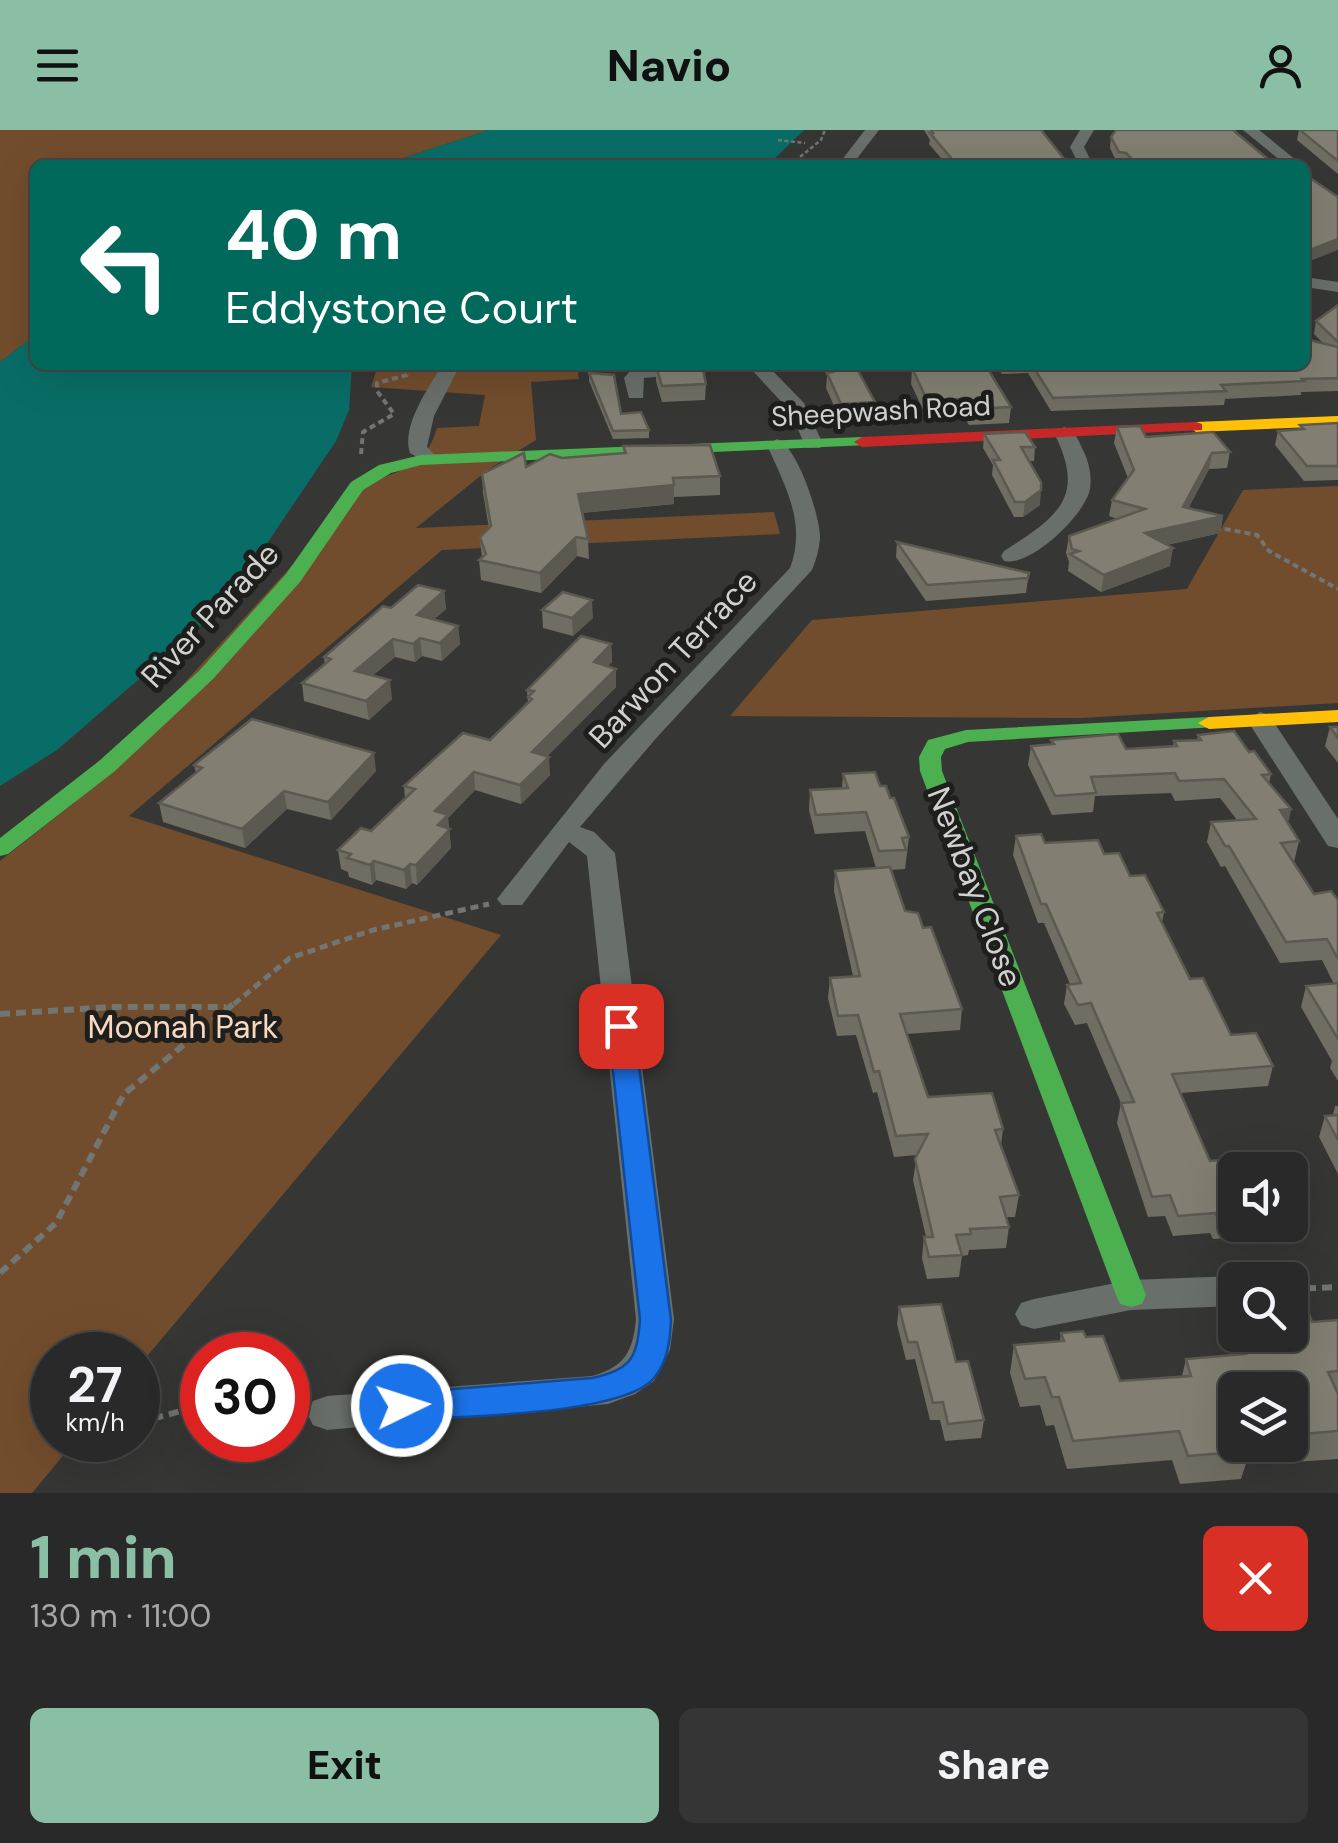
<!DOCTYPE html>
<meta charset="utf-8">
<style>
body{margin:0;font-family:"DM Sans",sans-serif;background:#343534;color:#f1f3f6;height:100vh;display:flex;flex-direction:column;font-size:38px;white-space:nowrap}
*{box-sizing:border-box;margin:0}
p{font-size:32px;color:#a5a6a8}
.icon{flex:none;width:55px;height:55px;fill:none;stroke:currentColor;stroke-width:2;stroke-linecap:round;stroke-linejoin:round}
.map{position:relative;height:1363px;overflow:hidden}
.panel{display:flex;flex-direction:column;background:#282928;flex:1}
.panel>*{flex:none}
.banner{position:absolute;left:30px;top:30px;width:1280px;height:210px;border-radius:15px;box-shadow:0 10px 40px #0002,0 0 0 2px #444545;background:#00695c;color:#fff;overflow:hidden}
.controls{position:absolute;left:1218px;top:1022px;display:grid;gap:20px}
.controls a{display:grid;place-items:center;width:90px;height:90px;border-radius:15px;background:#282928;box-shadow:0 10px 40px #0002,0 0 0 2px #444545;font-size:50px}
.speed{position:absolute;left:30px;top:1202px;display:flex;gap:20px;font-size:50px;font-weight:700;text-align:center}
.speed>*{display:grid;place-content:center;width:130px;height:130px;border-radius:50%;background:#282928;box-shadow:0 10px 40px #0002,0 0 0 2px #444545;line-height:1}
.speed small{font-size:25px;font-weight:400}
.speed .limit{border:15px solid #d22;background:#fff;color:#111}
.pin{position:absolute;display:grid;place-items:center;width:85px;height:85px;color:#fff;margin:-42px;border-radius:20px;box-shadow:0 5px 15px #0006}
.me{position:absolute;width:110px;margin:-55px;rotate:86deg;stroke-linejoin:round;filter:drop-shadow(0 0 8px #0008)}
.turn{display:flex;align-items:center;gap:35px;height:210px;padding:0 30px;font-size:45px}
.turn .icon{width:130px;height:130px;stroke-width:2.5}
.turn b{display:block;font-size:70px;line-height:85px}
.round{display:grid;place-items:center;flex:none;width:105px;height:105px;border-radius:15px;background:#343534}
.head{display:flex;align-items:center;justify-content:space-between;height:170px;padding:0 30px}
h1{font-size:60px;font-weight:800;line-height:75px;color:#8abfa5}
.action{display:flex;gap:20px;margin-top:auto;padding:20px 30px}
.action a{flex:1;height:115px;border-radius:15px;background:#8abfa5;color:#111;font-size:40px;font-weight:800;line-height:115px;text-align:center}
.action a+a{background:#343534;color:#f1f3f6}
header{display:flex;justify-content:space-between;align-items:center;height:130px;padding:0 30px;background:#8abfa5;color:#111;font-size:45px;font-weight:800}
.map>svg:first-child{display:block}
.green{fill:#724d2d}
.water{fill:#096d67}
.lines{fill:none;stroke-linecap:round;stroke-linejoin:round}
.path-far3{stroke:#717672;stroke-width:2.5;stroke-dasharray:4 2.5;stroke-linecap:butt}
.path-far2{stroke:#717672;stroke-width:4;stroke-dasharray:6 4;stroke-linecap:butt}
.path-far1{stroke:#717672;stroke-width:5;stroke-dasharray:8 5;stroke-linecap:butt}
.path{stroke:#717672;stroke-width:6;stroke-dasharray:10 6;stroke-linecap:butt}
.street{fill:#696f6b;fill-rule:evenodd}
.fast{fill:#4caf50;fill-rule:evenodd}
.slow{fill:#ffc107;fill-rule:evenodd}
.jam{fill:#c62828;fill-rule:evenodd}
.wall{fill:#706d62}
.shaded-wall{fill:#5b5950}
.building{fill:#827f72;stroke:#5b5950;stroke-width:2.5}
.route{fill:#1a73e8;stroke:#114b97;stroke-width:2.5}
.labels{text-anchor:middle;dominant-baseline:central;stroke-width:10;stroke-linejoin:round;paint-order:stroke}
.far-street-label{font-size:28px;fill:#d1d2d0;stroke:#1e1f1d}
.street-label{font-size:32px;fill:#d1d2d0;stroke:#1e1f1d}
.park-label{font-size:32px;fill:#f7d8c1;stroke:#1e1f1d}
</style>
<header><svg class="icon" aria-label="menu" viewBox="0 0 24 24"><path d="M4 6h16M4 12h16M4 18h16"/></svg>Navio<svg class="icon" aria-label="person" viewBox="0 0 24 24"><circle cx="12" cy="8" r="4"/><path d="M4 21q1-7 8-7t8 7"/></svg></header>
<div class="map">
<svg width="1338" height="1363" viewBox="0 0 1338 1363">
<rect width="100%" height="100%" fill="#363735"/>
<g class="green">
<path d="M0 0H489L382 35H35V205L0 232Z"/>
<path d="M378 235H577L579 249 531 252 536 310 489 339 416 398 774 382 780 404 442 420 129 686 501 805 138 1237V1225H52V1310H76L32 1363H0V731L74 673 368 353C401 341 427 334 437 298L479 296 485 265 371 257Z"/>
<path d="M1338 356V573L1081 588 730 586 812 490 1187 459 1243 360Z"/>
</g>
<g class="water">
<path d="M489 0H804L768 35H382Z"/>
<path d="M35 205V235H352L349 280 336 311 227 473 57 620 0 656V232Z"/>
</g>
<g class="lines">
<g class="path-far3">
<path d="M778 10 805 13"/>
<path d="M790 35 821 10 825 0"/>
</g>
<g class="path-far2">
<path d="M361 324 363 302 394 284 377 261V253L407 245 413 235"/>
<path d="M1215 397 1257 405 1269 421 1338 459"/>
</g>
<path class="path-far1" d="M234 874 290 828 373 800 489 774"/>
<g class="path">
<path d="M0 884 112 877H226"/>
<path d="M0 1143 56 1093 124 964 237 871"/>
<path d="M1290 1159 1338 1157"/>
<path d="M138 1293 202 1275"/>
</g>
<g class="street">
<path d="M865 0H879L852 35H838Z"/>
<path d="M1080 0H1094L1084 17 1093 35H1079L1070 17Z"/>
<path d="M1243 0H1259L1302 35H1286Z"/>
<path d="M1305 147 1338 152V162L1305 157Z"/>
<path d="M442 235H460L434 286 427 317 437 327 427 333 410 323C401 296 428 259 442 235Z"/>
<path d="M670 235H767L804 273 823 314 820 318H806L790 281 750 238 644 248 643 268H629L624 248 632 239Z"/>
<path d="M1064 297C1075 300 1078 310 1083 320 1089 332 1092 346 1090 359 1085 385 1031 437 1004 431L1001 426 1004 421C1057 387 1087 368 1054 303Z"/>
<path d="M777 309C797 315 821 388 820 409 819 420 816 430 812 440L659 605 580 697 594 702 615 723 674 1189 670 1220 654 1251 635 1264 608 1274 327 1300 313 1295 307 1283 313 1271 327 1266 592 1246C625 1237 633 1221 636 1189L587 726 569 712 522 775H502L497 769 604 634 790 438C807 393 785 356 767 315Z"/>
<path d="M1260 582 1269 585 1338 689V718L1328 716 1247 590Z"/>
<path d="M1235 1146 1246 1150H1235V1176L1131 1180 1034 1199 1021 1195 1015 1184 1021 1173 1034 1169 1131 1150Z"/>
</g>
<g class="fast">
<path d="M862 307 868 309V315L421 335 391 343 363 360 300 452 213 549 115 641 8 724 0 726V708L99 631 199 541 286 444 351 352 379 335 421 325Z"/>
<path d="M1209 587 1216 589 1220 593 1216 597 968 612 945 619 941 627 942 641 1146 1165 1142 1174 1131 1177 1120 1174 1116 1165 920 641 919 627 928 610 966 600Z"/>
</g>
<g class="slow">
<path d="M1338 286V296L1196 302 1188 297 1196 292Z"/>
<path d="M1338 580V592L1209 599 1198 593 1209 587Z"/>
</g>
<path class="jam" d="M1196 292 1202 294V300L862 317 854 312 862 307Z"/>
</g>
<g class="wall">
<path d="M924 0H1041L1069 35H947L929 14 930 10Z"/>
<path d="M1299 0H1338V44L1297 10Z"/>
<path d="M1111 7 1275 35H1126L1117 33 1110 18Z"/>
<path d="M1338 175V261L1301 262V265L1225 269 1224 275 1051 281 1028 243 1002 244 996 235H1305L1324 214 1314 204 1316 191Z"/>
<path d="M823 235H855L875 272 874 288 840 289 826 258 827 246Z"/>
<path d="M656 236 706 254 705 270 662 272 656 251Z"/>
<path d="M912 238 1011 277 1009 293 969 295 963 285 926 286 911 254Z"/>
<path d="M589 243 621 284 649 300V308L613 309 589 251Z"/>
<path d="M1338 293V350L1304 351 1275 315 1278 301 1300 300V295Z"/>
<path d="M1117 297 1146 307 1230 322 1227 338 1209 339 1188 379 1223 386 1220 403 1167 415 1170 436 1101 462 1068 441 1069 432 1066 423 1069 406 1117 389 1109 386 1112 370 1128 348 1114 313Z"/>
<path d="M984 304 1035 317 1034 331H1029L1040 375 1023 387H1014L992 345 993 335 983 318Z"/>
<path d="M623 316 720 346V365L674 367V374L582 383 588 409 589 429 577 426 541 463 481 450 479 430 482 428 480 407 489 398 483 363 482 344 526 337 562 328 623 324Z"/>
<path d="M897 412 1029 443 1026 463 926 471 896 427Z"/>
<path d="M444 461 446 479 434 489 458 496 460 514 442 531 422 526 415 532 395 527 373 545 392 569 369 590 304 571 302 553 325 534 324 527 391 478Z"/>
<path d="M542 480 593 488 573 506 543 498Z"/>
<path d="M611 514 612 532 607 536 616 557 547 626 550 645 521 674 475 660 448 688 451 718 417 755 412 753 406 759 376 750 372 755 349 747 348 742 341 739 338 720 371 701 405 668 404 656 490 610 528 573 527 560Z"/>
<path d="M1330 597H1338V633L1325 616Z"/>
<path d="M1198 605 1249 622 1271 644 1269 653 1291 679 1288 693 1299 711 1294 732 1314 764 1338 770V951L1330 938 1332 931 1301 877 1306 856 1334 854 1322 830 1280 833 1225 736 1221 737 1207 712 1211 692 1237 690 1220 668 1175 671 1171 663 1095 666 1093 682 1052 685 1028 635 1031 616 1051 615V610L1126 619 1173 616 1174 611 1197 610Z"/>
<path d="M194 635 376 641 331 690 287 679 245 718 163 692 159 673 196 643Z"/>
<path d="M843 644 880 656 890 668 909 707 905 739 891 740 905 781 923 798 962 879 960 900 907 904 928 967 1003 999 1001 1015 1019 1065 1015 1087H1006L1009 1097 1006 1118 969 1120 968 1125 962 1126 959 1147 927 1149 922 1128 924 1107H926L913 1050 917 1025 894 1027 877 962 873 963 856 905 837 906 828 868 830 848 853 846 834 761 835 741 876 738 865 701 815 704 809 680 810 660 842 658Z"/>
<path d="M1016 706 1104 724 1130 746 1164 782 1162 793 1190 849 1231 905 1273 936 1268 956 1180 963 1210 1031 1235 1060V1095H1246L1243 1107 1213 1109 1210 1103 1173 1106 1165 1086 1148 1087 1117 993 1121 973 1087 893 1075 895 1064 874 1067 855 1070 854 1044 793H1038L1013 725Z"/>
<path d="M1335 976H1338V1044L1319 1007 1325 986 1333 985Z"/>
<path d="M899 1177 956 1232 984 1290 981 1308 945 1311 940 1290H930L915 1229 906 1230 897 1194Z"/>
<path d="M1338 1190V1329L1279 1333 1271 1315H1290V1260H1235V1315H1255L1248 1316 1250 1321 1241 1349 1180 1354 1172 1330 1067 1339 1054 1295 1046 1296 1040 1275 1020 1277 1010 1243 1014 1215 1060 1211 1061 1203 1086 1207 1120 1251 1182 1246 1186 1229 1235 1225 1240 1207 1290 1205 1312 1192Z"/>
</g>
<g class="shaded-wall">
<path d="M1338 109V120L1305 133V122Z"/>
<path d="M1212 323 1209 339 1180 394 1183 377Z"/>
<path d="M674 355V374L579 383 578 364Z"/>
<path d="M1041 360 1040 375 1023 387 1025 372Z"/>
<path d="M1223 386 1220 403 1142 420 1145 403Z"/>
<path d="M576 407 577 426 541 463 540 443Z"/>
<path d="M1173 418 1170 436 1101 462 1104 445Z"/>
<path d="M444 461 446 479 419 503 417 485Z"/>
<path d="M592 470 593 488 573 506 572 488Z"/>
<path d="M458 496 460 514 442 531 440 513Z"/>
<path d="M420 508 422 526 415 532 413 514Z"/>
<path d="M393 509 395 527 357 559 355 541Z"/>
<path d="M611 514 612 532 594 550V532Z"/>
<path d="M616 539V557L533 641 532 622Z"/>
<path d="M390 550 392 569 369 590 366 571Z"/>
<path d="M374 623 376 641 331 690 328 672Z"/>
<path d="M549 627 550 645 521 674 520 655Z"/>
<path d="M474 642 475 660 448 688 451 718 417 755 416 735 435 681Z"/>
<path d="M284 661 287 679 245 718 242 699Z"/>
<path d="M1291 679 1286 699 1280 680Z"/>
<path d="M374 731 376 750 372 755 370 735Z"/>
<path d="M410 734 412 753 406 759 404 740Z"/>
</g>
<g class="building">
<path d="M931 0H1041L1069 35H957L930 3H933Z"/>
<path d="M1116 0H1233L1275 35H1138L1126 23 1119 22 1111 7Z"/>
<path d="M1300 0H1338V31Z"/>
<path d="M1305 48H1310L1338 67V109L1305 122Z"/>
<path d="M1338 175V212L1316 191Z"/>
<path d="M1305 209 1338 217V248L1302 249 1304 251 1221 255 1226 261 1053 268 1032 235H1305Z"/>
<path d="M702 235 706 254 662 256 656 236Z"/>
<path d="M830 235H855L875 272 841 274 827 243 833 242Z"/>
<path d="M912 238 988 239 1011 277 970 279 964 269 927 270Z"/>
<path d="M589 243 614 245 621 284 641 282 649 300 613 301Z"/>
<path d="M1338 293V336H1307L1278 301 1304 299 1300 295Z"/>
<path d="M1140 296 1146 307 1213 302 1230 322 1212 323 1183 377 1223 386 1145 403 1173 418 1104 445 1070 424 1079 421 1072 419 1069 406 1145 379 1112 370 1134 340 1117 297Z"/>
<path d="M1025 302 1035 317H1021L1041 352V360L1025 372H1015L993 330H1000L984 304Z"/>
<path d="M710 315 720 346 673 348 674 355 578 364 588 409 576 407 540 443 479 430 486 424 480 407 491 396 482 344 524 323 526 337 550 324 562 328 626 323 623 316Z"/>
<path d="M897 412 1029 443 1028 448 927 455Z"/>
<path d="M418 455 444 461 417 485 458 496 440 513 420 508 413 514 393 509 355 541 390 550 366 571 302 553 331 529 324 527 383 476 391 478Z"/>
<path d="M563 462 592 470 572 488 542 480Z"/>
<path d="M581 506 611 514 594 532 616 539 532 622 549 627 520 655 474 642 435 681 448 685 438 695 450 699 416 735 410 734 404 740 374 731 370 735 347 728 351 724 338 720 361 698 371 701 415 659 404 656 463 603 490 610 532 569 528 567 534 561 527 560Z"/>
<path d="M252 589 374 623 328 672 284 661 242 699 159 673 202 638 194 635Z"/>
<path d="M1330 597H1338V608Z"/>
<path d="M1234 601 1249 622 1254 621 1271 644 1262 645 1291 679 1280 680 1299 711 1281 713 1314 764 1331 761 1338 770V829L1327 809 1286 812 1229 716H1225L1211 692 1256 689 1224 649 1179 651 1175 643 1091 647 1096 663 1055 666 1031 616 1054 614 1051 610 1118 604 1126 619 1177 616 1174 611 1201 610 1198 605Z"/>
<path d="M875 642 880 656H886L890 668H894L909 707 902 708 906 720 879 721 866 682 816 685 810 660 848 658 843 644Z"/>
<path d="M1041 704 1045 713 1098 710 1104 724 1119 723 1130 746 1145 745 1164 782 1157 783 1190 849 1203 848 1231 905 1256 903 1273 936 1172 944 1210 1031 1220 1030 1235 1060V1087L1218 1088 1215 1083 1178 1086 1170 1065 1152 1067 1121 973 1134 972 1091 873 1078 875 1067 855 1081 853 1046 774H1041L1016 706Z"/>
<path d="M890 737 905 781 918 783 923 798 931 797 962 879 900 884 928 967 992 963 1003 999 995 1000 1019 1065 1000 1067 1009 1097 970 1099 971 1104 956 1105 962 1125 929 1127 924 1107H933L915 1029 928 1004 896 1006 879 941 874 942 858 885 838 886 830 848 860 846 835 741Z"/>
<path d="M1338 853V909L1306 856Z"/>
<path d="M1338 985V1010L1325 986Z"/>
<path d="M941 1174 956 1232 968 1231 984 1290 948 1294 943 1272 933 1273 917 1212H908L899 1177Z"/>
<path d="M1309 1184 1312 1192 1338 1190V1241L1328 1242 1338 1264V1301L1290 1305V1260H1235V1315H1247L1250 1321 1188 1326 1179 1301 1073 1311 1059 1267H1052L1045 1247 1025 1249 1014 1215 1064 1211 1061 1203 1083 1201 1086 1207 1103 1206 1120 1251 1191 1246 1186 1229 1246 1224 1240 1207 1290 1205V1186Z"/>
</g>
<path class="route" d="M621 887 630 889 634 896 671 1190C670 1211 668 1231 654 1248 623 1286 455 1286 402 1290L391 1286 386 1276 391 1267 402 1263 592 1248C631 1240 637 1228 640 1190L608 896 611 889Z"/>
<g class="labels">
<g class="far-street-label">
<text transform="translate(881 281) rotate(-3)">Sheepwash Road</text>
</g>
<g class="street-label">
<text transform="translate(210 485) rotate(-47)">River Parade</text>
<text transform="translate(673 529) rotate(-47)">Barwon Terrace</text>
<text transform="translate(975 757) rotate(69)">Newbay Close</text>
</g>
<g class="park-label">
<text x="183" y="897">Moonah Park</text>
</g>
</g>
</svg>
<div class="controls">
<a><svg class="icon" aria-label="sound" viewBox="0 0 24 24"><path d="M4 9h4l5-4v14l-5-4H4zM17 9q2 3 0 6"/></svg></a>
<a><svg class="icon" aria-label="search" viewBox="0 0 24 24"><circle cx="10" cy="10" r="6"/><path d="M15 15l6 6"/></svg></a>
<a><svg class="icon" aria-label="layers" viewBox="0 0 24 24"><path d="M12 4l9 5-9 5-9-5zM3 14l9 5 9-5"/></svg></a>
</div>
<div class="speed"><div>27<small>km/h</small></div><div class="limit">30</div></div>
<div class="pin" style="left:621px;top:896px;background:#d93025"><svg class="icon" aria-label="arrive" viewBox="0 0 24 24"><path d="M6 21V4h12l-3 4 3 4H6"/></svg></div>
<svg class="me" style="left:402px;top:1276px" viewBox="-20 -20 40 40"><circle r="17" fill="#1a73e8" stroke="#fff" stroke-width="3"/><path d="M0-11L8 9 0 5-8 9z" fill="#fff"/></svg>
<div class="banner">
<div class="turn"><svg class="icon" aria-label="left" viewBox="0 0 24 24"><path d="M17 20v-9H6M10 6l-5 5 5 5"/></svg><div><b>40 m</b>Eddystone Court</div></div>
</div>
</div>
<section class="panel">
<div class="head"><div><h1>1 min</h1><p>130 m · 11:00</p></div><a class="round" style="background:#d93025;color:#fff"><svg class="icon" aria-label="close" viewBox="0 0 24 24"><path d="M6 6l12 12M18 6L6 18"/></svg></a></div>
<div class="action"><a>Exit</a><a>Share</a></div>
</section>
